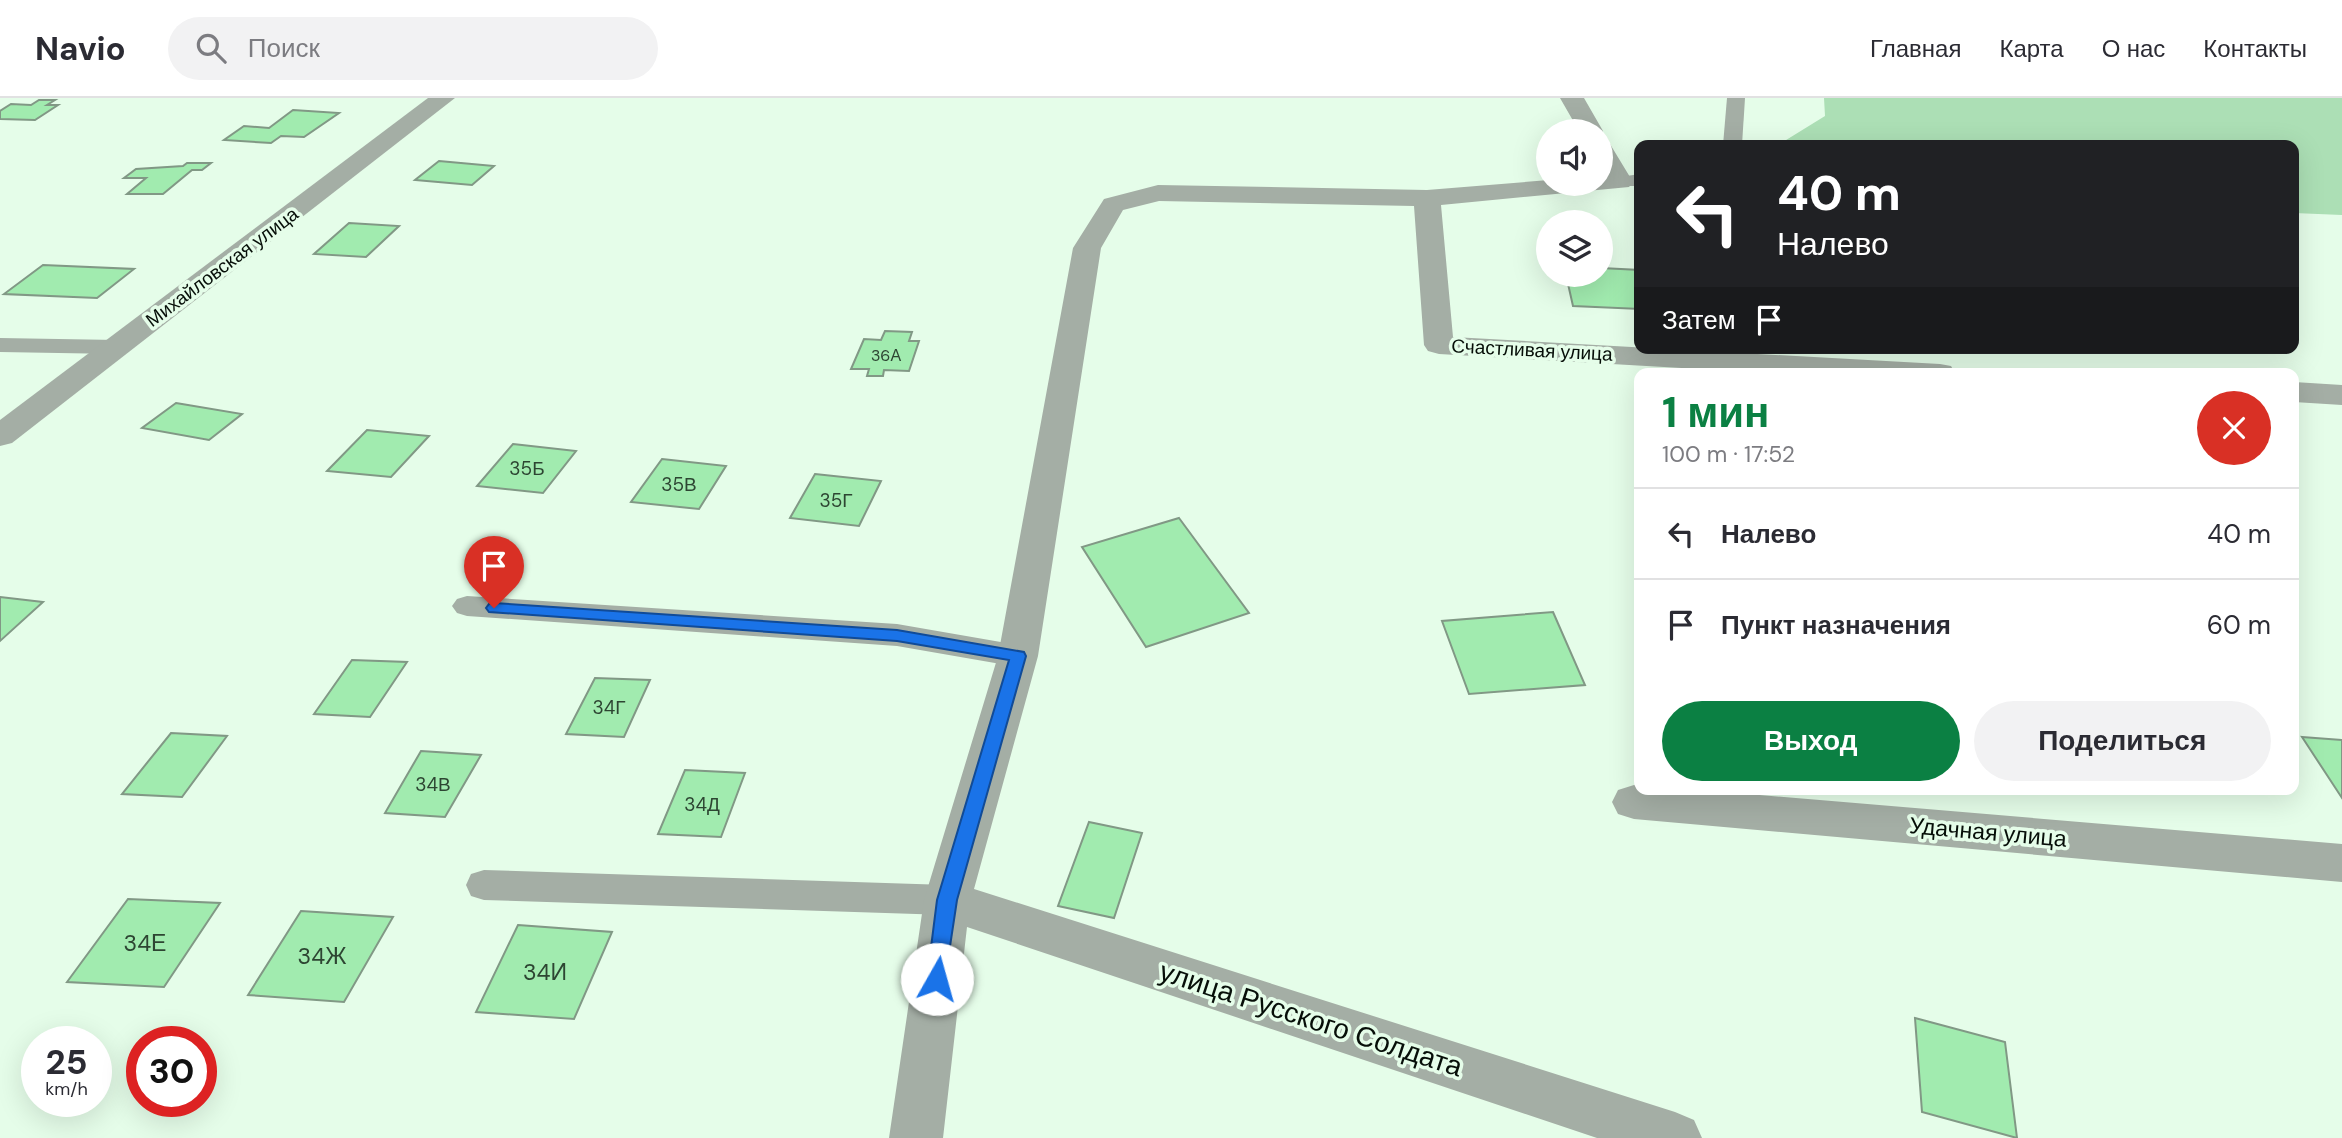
<!DOCTYPE html>
<html lang="ru">
<meta charset="utf-8">
<style>
body{margin:0;font-family:"DM Sans",sans-serif;background:#f2f2f3;color:#2b2b33;height:100vh;display:flex;flex-direction:column;font-size:26px;white-space:nowrap}
*{box-sizing:border-box;margin:0}
p{font-size:23px;color:#7c7c81}
.icon{flex:none;width:38px;height:38px;fill:none;stroke:currentColor;stroke-width:2;stroke-linecap:round;stroke-linejoin:round}
.map{position:relative;flex:1;overflow:hidden}
.side{position:absolute;left:1634px;top:270px;width:665px;height:427px;display:flex;flex-direction:column;background:#fff;border-radius:14px;box-shadow:0 7px 28px #0002}
.side>*{flex:none}
.banner{position:absolute;left:1634px;top:42px;width:665px;height:214px;border-radius:14px;box-shadow:0 7px 28px #0002;background:#202124;color:#fff;overflow:hidden}
.buttons{position:absolute;left:1536px;top:21px;display:grid;gap:14px}
.buttons a{display:grid;place-items:center;width:77px;height:77px;border-radius:50%;background:#fff;box-shadow:0 7px 28px #0002;font-size:35px}
.speed{position:absolute;left:21px;top:928px;display:flex;gap:14px;font-size:35px;font-weight:700;text-align:center}
.speed>*{display:grid;place-content:center;width:91px;height:91px;border-radius:50%;background:#fff;box-shadow:0 7px 28px #0002;line-height:1}
.speed small{font-size:18px;font-weight:400}
.speed .limit{border:10px solid #d22;background:#fff;color:#111}
.pin{position:absolute;display:grid;place-items:center;width:60px;height:60px;color:#fff;margin:-72px -30px;border-radius:50% 50% 50% 0;rotate:-45deg;box-shadow:0 0 7px #0007}
.pin .icon{rotate:45deg}
.me{position:absolute;width:77px;margin:-38px;rotate:7deg;stroke-linejoin:round;filter:drop-shadow(0 0 5px #0008)}
.turn{display:flex;align-items:center;gap:24px;height:147px;padding:0 28px;font-size:32px}
.turn .icon{width:91px;height:91px;stroke-width:2.5}
.turn b{display:block;font-size:49px;line-height:60px}
.then{display:flex;align-items:center;height:66px;padding:0 28px;background:#0003;gap:14px;font-size:26px}
.round{display:grid;place-items:center;flex:none;width:74px;height:74px;border-radius:37px;background:#f2f2f3}
.headline{display:flex;align-items:center;justify-content:space-between;height:119px;padding:0 28px}
h1{font-size:42px;font-weight:700;line-height:52px;color:#0b8043}
.primary-button{display:flex;gap:14px;margin-top:auto;padding:14px 28px}
.primary-button a{flex:1;height:80px;border-radius:42px;background:#0b8043;color:#fff;font-size:28px;font-weight:700;line-height:80px;text-align:center}
.primary-button a+a{background:#f2f2f3;color:#2b2b33}
ul{padding:0;list-style:none}
li{display:flex;align-items:center;gap:21px;height:91px;padding:0 28px;border-top:2px solid #e1e1e2}
li div{flex:1}
li b{display:block;font-size:26px}
li em{font-style:normal}
header{display:flex;align-items:center;gap:42px;box-sizing:border-box;height:98px;padding:0 35px;background:#fff;border-bottom:2px solid #e1e1e2}
header strong{font-size:33px}
nav{display:flex;gap:38px;margin-inline-start:auto;font-size:24px}
.search{width:490px;height:63px;background:#f2f2f3;display:flex;align-items:center;gap:18px;box-sizing:border-box;padding:0 24px;border-radius:38px;color:#7c7c81;font-size:26px}
.map>svg:first-child{display:block}
.green{fill:#acdfb5}
.building{fill:#a1ebaf;stroke:#819885;stroke-width:2}
.lines{fill:none;stroke-linecap:round;stroke-linejoin:round}
.service{fill:#a4aea5;fill-rule:evenodd}
.minor{fill:#a4aea5;fill-rule:evenodd}
.route{fill:#1a73e8;stroke:#114b97;stroke-width:2}
.labels{text-anchor:middle;dominant-baseline:central;stroke-width:7;stroke-linejoin:round;paint-order:stroke}
.far-number-label{font-size:16px;fill:#2d4532}
.far-street-label{font-size:19px;fill:#060e08;stroke:#e5fde9}
.number-label{font-size:19px;fill:#2d4532}
.street-label{font-size:23px;fill:#060e08;stroke:#e5fde9}
.near-number-label{font-size:23px;fill:#2d4532}
.near-street-label{font-size:28px;fill:#060e08;stroke:#e5fde9}
</style>
<header>
<strong>Navio</strong>
<div class="search"><svg class="icon" aria-label="search" viewBox="0 0 24 24"><circle cx="10" cy="10" r="6"/><path d="M15 15l6 6"/></svg>Поиск</div>
<nav><a>Главная</a><a>Карта</a><a>О нас</a><a>Контакты</a></nav>
</header>
<div class="map">
<svg width="2342" height="1040" viewBox="0 0 2342 1040">
<rect width="100%" height="100%" fill="#e5fde9"/>
<path class="green" d="M1824 0H2342V117L2294 115V47H1778L1825 18Z"/>
<g class="building">
<path d="M39 2H55L47 7H58L35 22 0 21V13L11 6 31 7Z"/>
<path d="M293 12 339 15 304 39 281 38 271 45 224 42 244 28 269 30Z"/>
<path d="M439 63 494 68 472 87 415 82Z"/>
<path d="M187 65H211L202 72H192L163 96H127L146 80H124L136 71 183 68Z"/>
<path d="M349 125 399 128 366 159 314 156Z"/>
<path d="M43 167 134 171 97 200 4 196Z"/>
<path d="M1601 170 1640 172V211L1573 208 1566 177H1601Z"/>
<path d="M885 233 912 234 909 243H919L909 273 884 272 883 278H867L869 271H851L864 241 881 242Z"/>
<path d="M176 305 242 316 209 342 142 330Z"/>
<path d="M367 332 429 338 391 379 327 373Z"/>
<path d="M513 346 576 353 543 395 477 388Z"/>
<path d="M662 361 726 368 699 411 631 404Z"/>
<path d="M815 376 881 383 859 428 790 420Z"/>
<path d="M1179 420 1249 515 1146 549 1082 449Z"/>
<path d="M0 499 43 504 0 543Z"/>
<path d="M1553 514 1585 587 1469 596 1442 523Z"/>
<path d="M352 562 407 564 370 619 314 616Z"/>
<path d="M595 580 650 582 624 639 566 636Z"/>
<path d="M171 635 227 638 182 699 122 696Z"/>
<path d="M2302 639 2342 642V700Z"/>
<path d="M421 653 481 657 445 719 385 715Z"/>
<path d="M685 672 745 675 721 739 658 736Z"/>
<path d="M1089 724 1142 735 1114 820 1058 808Z"/>
<path d="M128 801 220 805 164 889 67 884Z"/>
<path d="M301 813 393 819 344 904 248 897Z"/>
<path d="M518 827 612 834 574 921 476 914Z"/>
<path d="M1915 920 2005 944 2017 1040 1922 1014Z"/>
</g>
<g class="lines">
<g class="service">
<path d="M1727 0H1745L1742 47H1723Z"/>
<path d="M1640 76V88H1613L1610 84 1613 80Z"/>
<path d="M0 240 117 242 125 244 129 249 125 254 117 256 0 254Z"/>
<path d="M467 498 897 526 1018 547 1029 550 1033 558 1029 566 1018 569 897 548 467 518 457 515 452 508 457 501Z"/>
<path d="M484 772 947 787 960 791 965 802 960 813 947 817 484 802 471 798 466 787 471 776Z"/>
</g>
<g class="minor">
<path d="M428 0H455L12 345 0 348V322Z"/>
<path d="M1560 0H1584L1603 33 1601 36V33H1579Z"/>
<path d="M1601 44 1610 46 1613 51 1633 84 1629 89 1441 107 1453 239 1940 266 1951 268 1955 275H1769L1439 256 1428 253 1424 247 1414 108 1159 103 1123 112 1101 150 1038 558 974 791 1675 1014 1694 1022 1702 1040H1597L967 829 943 1040H889L924 802 998 558 1073 150 1104 101 1158 87 1427 92 1549 82V86H1601V78H1604Z"/>
<path d="M2294 284 2342 287V307L2294 304Z"/>
<path d="M1634 687H1640V691H1689L2342 746V784L1634 721 1618 716 1612 704 1618 692Z"/>
</g>
</g>
<path class="route" d="M494 505 897 532 1024 554 1026 558 957 802 944 888 937 890 930 888 927 881 937 802 1009 562 897 543 489 514 486 510 489 506Z"/>
<g class="labels">
<g class="far-number-label">
<text x="886" y="257">36А</text>
</g>
<g class="far-street-label">
<text transform="translate(222 169) rotate(-37)">Михайловская улица</text>
<text transform="translate(1532 252) rotate(3)">Счастливая улица</text>
</g>
<g class="number-label">
<text x="527" y="370">35Б</text>
<text x="679" y="386">35В</text>
<text x="836" y="402">35Г</text>
<text x="609" y="609">34Г</text>
<text x="433" y="686">34В</text>
<text x="702" y="706">34Д</text>
</g>
<g class="street-label">
<text transform="translate(1988 734) rotate(5)">Удачная улица</text>
</g>
<g class="near-number-label">
<text x="145" y="845">34Е</text>
<text x="322" y="858">34Ж</text>
<text x="545" y="874">34И</text>
</g>
<g class="near-street-label">
<text transform="translate(1311 921) rotate(18)">улица Русского Солдата</text>
</g>
</g>
</svg>
<div class="buttons">
<a><svg class="icon" aria-label="sound" viewBox="0 0 24 24"><path d="M4 9h4l5-4v14l-5-4H4zM17 9q2 3 0 6"/></svg></a>
<a><svg class="icon" aria-label="layers" viewBox="0 0 24 24"><path d="M12 4l9 5-9 5-9-5zM3 14l9 5 9-5"/></svg></a>
</div>
<div class="speed"><div>25<small>km/h</small></div><div class="limit">30</div></div>
<div class="pin" style="left:494px;top:510px;background:#d93025"><svg class="icon" aria-label="arrive" viewBox="0 0 24 24"><path d="M6 21V4h12l-3 4 3 4H6"/></svg></div>
<svg class="me" style="left:937px;top:881px" viewBox="-20 -20 40 40"><circle r="19" fill="#fff"/><path d="M0-13L10 11 0 6-10 11z" fill="#1a73e8"/></svg>
<div class="banner">
<div class="turn"><svg class="icon" aria-label="left" viewBox="0 0 24 24"><path d="M17 20v-9H6M10 6l-5 5 5 5"/></svg><div><b>40 m</b>Налево</div></div>
<div class="then">Затем<svg class="icon" aria-label="arrive" viewBox="0 0 24 24"><path d="M6 21V4h12l-3 4 3 4H6"/></svg></div>
</div>
<section class="side">
<div class="headline"><div><h1>1 мин</h1><p>100 m · 17:52</p></div><a class="round" style="background:#d93025;color:#fff"><svg class="icon" aria-label="close" viewBox="0 0 24 24"><path d="M6 6l12 12M18 6L6 18"/></svg></a></div>
<ul>
<li><svg class="icon" aria-label="left" viewBox="0 0 24 24"><path d="M17 20v-9H6M10 6l-5 5 5 5"/></svg><div><b>Налево</b></div><em>40 m</em></li>
<li><svg class="icon" aria-label="arrive" viewBox="0 0 24 24"><path d="M6 21V4h12l-3 4 3 4H6"/></svg><div><b>Пункт назначения</b></div><em>60 m</em></li>
</ul>
<div class="primary-button"><a>Выход</a><a>Поделиться</a></div>
</section>
</div>
